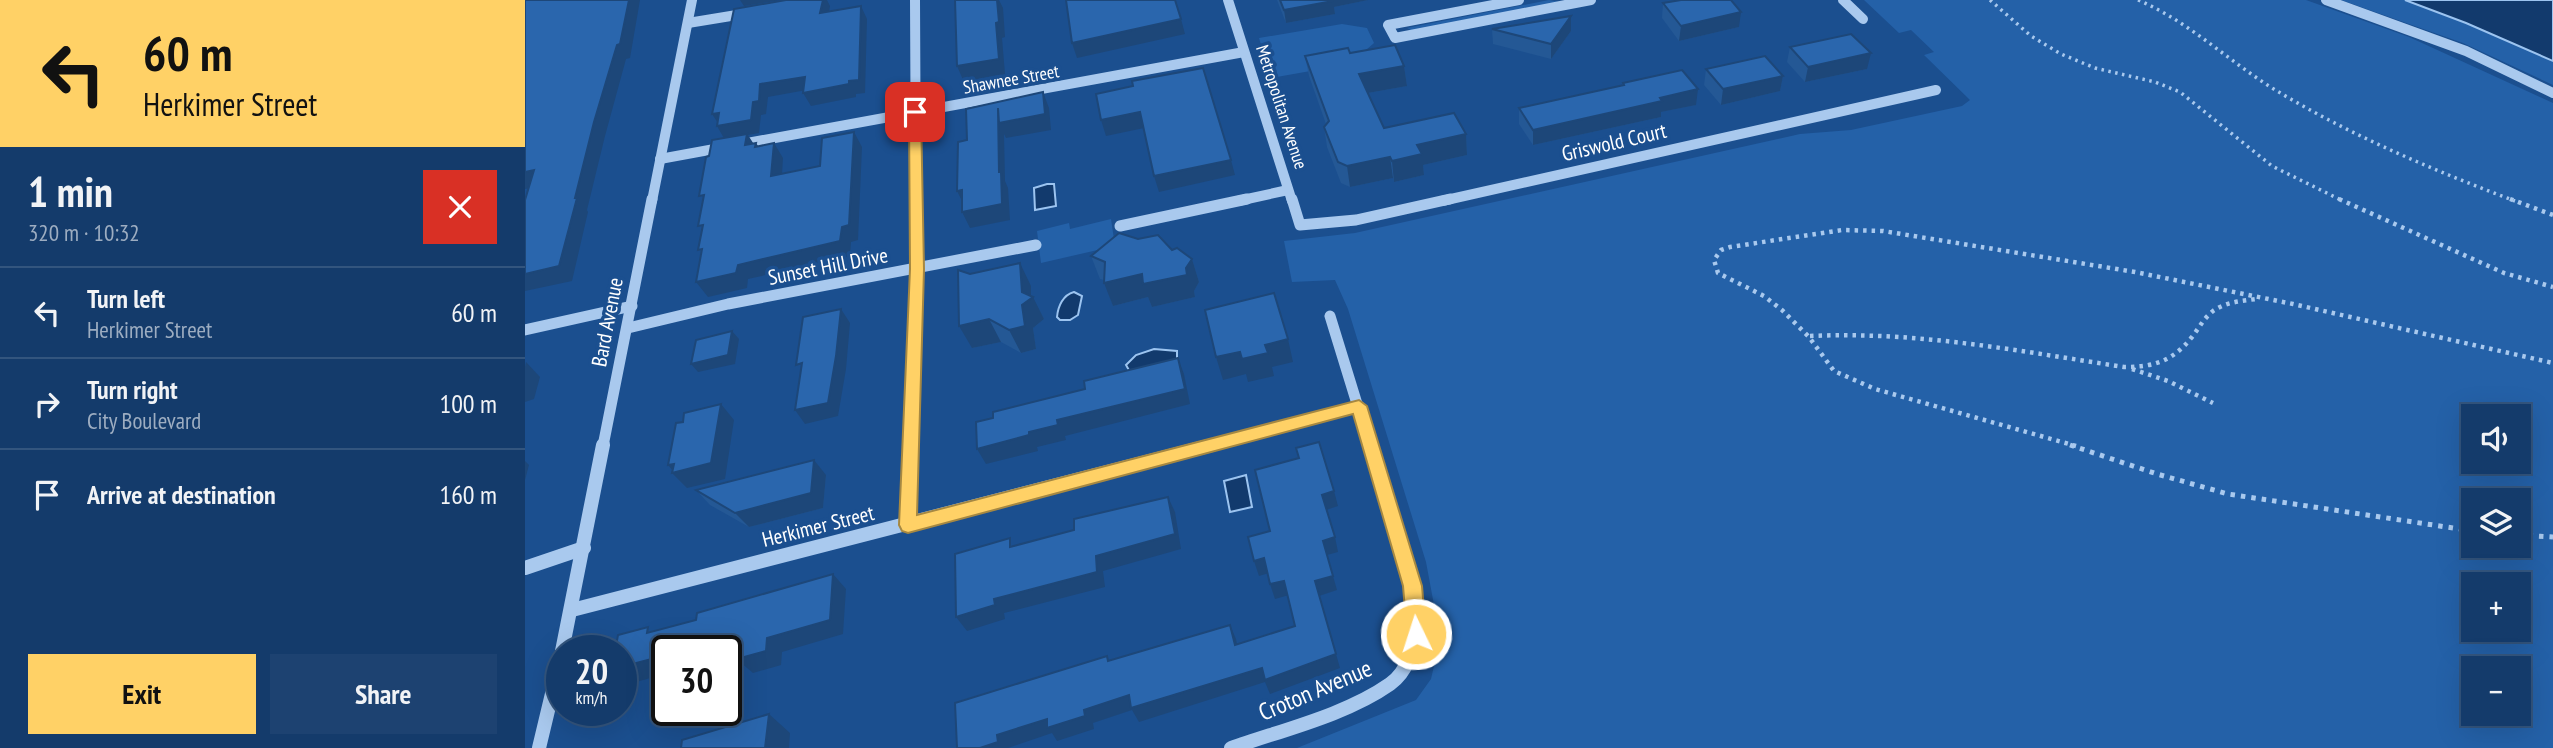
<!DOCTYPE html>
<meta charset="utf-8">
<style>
body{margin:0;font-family:"PT Sans Narrow",sans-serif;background:#1d4271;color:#f1f3f6;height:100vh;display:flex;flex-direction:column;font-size:26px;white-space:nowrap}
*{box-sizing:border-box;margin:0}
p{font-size:23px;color:#9dadc1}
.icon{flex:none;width:38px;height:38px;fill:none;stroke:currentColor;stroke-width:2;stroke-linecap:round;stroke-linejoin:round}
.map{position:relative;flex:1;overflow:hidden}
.drawer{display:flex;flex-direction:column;background:#143b6b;width:525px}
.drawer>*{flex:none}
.hud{background:#ffd166;color:#111;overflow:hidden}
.buttons{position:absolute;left:1936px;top:404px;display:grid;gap:14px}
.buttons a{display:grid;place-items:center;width:70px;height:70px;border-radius:0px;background:#143b6b;box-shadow:0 7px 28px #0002,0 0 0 2px #33557e;font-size:35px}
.speed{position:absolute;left:21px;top:635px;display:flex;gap:14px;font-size:35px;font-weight:700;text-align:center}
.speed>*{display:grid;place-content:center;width:91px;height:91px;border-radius:50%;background:#143b6b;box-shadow:0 7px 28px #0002,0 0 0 2px #33557e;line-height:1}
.speed small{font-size:18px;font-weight:400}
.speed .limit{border:4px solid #111;border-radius:10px;background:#fff;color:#111}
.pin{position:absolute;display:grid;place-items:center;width:60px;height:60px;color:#fff;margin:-30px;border-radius:14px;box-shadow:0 4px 10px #0006}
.me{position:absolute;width:77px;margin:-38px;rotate:356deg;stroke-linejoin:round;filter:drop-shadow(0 0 5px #0008)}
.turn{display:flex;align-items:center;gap:24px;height:147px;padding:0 28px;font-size:32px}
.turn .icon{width:91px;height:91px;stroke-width:2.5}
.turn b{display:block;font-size:49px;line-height:60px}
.round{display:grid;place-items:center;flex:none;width:74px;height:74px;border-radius:0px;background:#1d4271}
.overview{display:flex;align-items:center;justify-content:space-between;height:119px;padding:0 28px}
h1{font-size:42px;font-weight:600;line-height:52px}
.action{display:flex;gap:14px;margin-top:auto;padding:14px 28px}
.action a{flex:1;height:80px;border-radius:0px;background:#ffd166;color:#111;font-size:28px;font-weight:600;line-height:80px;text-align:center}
.action a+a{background:#1d4271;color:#f1f3f6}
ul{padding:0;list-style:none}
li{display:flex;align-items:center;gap:21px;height:91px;padding:0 28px;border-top:2px solid #33557e}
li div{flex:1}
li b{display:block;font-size:26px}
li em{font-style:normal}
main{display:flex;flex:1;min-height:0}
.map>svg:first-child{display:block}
.green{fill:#2461a8;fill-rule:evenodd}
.water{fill:#123a6d;stroke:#9cc4f0;stroke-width:2}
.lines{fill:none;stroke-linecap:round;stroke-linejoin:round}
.path-far2{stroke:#a9c9ee;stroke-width:3.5;stroke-dasharray:2.5 4.5;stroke-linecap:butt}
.path-far1{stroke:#a9c9ee;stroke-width:4.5;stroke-dasharray:3.5 5;stroke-linecap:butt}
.path{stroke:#a9c9ee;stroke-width:5;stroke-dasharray:4.5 6;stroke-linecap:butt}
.minor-far2{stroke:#a9c9ee;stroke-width:10}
.minor-far1{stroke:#a9c9ee;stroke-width:11}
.minor{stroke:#a9c9ee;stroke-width:14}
.wall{fill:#245895}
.shaded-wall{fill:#1d4779}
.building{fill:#2a66ad;stroke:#1d4779;stroke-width:2}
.route{fill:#ffd166;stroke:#a68842;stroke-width:2}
.labels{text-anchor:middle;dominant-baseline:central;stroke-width:7;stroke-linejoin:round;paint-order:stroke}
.far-street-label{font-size:18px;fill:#fff;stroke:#1b4f8f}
.street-label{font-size:21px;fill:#fff;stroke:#1b4f8f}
.near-street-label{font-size:24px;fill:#fff;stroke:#1b4f8f}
</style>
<main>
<section class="drawer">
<div class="hud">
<div class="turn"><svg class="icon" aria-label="left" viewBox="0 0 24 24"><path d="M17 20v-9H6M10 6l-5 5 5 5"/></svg><div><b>60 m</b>Herkimer Street</div></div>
</div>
<div class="overview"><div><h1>1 min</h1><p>320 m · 10:32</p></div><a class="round" style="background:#d93025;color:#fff"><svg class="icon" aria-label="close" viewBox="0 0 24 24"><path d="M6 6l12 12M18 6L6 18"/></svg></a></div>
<ul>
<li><svg class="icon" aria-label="left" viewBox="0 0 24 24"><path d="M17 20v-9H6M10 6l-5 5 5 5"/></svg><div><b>Turn left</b><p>Herkimer Street</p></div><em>60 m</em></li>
<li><svg class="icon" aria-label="right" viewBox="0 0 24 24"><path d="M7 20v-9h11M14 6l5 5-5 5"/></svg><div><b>Turn right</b><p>City Boulevard</p></div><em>100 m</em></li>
<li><svg class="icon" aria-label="arrive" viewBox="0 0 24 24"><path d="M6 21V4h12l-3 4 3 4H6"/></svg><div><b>Arrive at destination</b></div><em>160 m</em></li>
</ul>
<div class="action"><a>Exit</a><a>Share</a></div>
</section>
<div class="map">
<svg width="2028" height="748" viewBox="0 0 2028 748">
<rect width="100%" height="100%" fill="#1b4f8f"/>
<g class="green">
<path d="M1024 0 1035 2 888 31 882 28Z"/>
<path d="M1339 0H1781L1884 37 2028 103V748H772L891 700 906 679 912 653V621L901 562 823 309 810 280 767 282 759 241 830 233 1275 134 1326 130 1437 106 1445 100 1399 55 1409 52 1386 30 1374 33ZM1948 416H1993V462H1948ZM1948 500H1993V546H1948ZM1948 584H1993V630H1948ZM1948 668H1993V714H1948Z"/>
<path d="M1816 0H2028V85L1938 43Z"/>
<path d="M817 24 842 28 849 43 825 64 746 78 734 38Z"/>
<path d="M586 219 590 246 516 263 512 231 544 223 545 229Z"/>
</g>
<g class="water">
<path d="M1880 0H2028V61L1941 23Z"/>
<path d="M522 184H529L531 206 510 210 509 188Z"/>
<path d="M549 292 557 296 553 315 545 320H535L532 317C533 306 538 295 549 292Z"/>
<path d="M629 349 652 351V360L605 372 601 365 611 355Z"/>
<path d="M721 475 727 507 705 512 699 481Z"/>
</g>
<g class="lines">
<g class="path-far2">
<path d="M1465 0 1506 36 1536 54 1570 68 1630 82 1655 92 1747 166 1818 201"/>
<path d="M1613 0C1665 22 1704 62 1752 91 1827 136 1908 170 1990 201"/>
</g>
<g class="path-far1">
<path d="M1814 199 1979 273 2028 287"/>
<path d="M1985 199 2028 215"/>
<path d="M1285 336C1392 331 1494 351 1599 367 1629 367 1648 361 1667 337 1674 328 1679 318 1688 311 1701 302 1716 301 1731 299"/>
<path d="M1607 369 1643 381 1688 403"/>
<path d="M1551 446 1350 389 1309 371 1284 337 1257 310 1239 296 1193 273 1189 260 1196 250 1205 247 1317 230 1358 231 1610 272 1768 304 2028 363"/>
</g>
<g class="path">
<path d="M1545 445 1632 474 1703 494 1948 531"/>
<path d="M1993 535 2028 537"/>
</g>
<g class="minor-far2">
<path d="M390 0 391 201"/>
<path d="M703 0 767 201"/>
<path d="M994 0 863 25 870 38 1066 0"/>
<path d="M1318 0 1338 19"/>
<path d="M1801 0 1941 51 2028 93"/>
<path d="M163 23 224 13"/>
<path d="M135 159 719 52"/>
<path d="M127 201 167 0"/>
<path d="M713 201 763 190"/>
<path d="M917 201 1411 90"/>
</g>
<g class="minor-far1">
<path d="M767 199 775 225 831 220 925 199"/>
<path d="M595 226 722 199"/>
<path d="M805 316 845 446"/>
<path d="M103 328 203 304 511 245"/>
<path d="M0 330 107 306"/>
<path d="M78 446 127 199"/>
<path d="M386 446 392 269 391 199"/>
<path d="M681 446 834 406"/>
</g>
<g class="minor">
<path d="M383 525 386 445"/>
<path d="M0 568 59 548"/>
<path d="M47 610 687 445"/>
<path d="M37 651 78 445"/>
<path d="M14 748 37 652"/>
<path d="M706 748C757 730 821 715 865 684 923 643 861 499 845 445"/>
</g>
</g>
<g class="wall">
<path d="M752 0H843L809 7 810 14 761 23Z"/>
<path d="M1138 3 1214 27 1154 41 1137 18Z"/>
<path d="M967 29 1046 31 1026 59 968 44Z"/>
<path d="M1265 47 1342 69 1280 82 1262 62Z"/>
<path d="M825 53 879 66 882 86 843 93 859 128 941 134 942 155 898 165 899 175 869 182 868 178 825 187 816 183 802 147 799 127 801 124 784 76 780 56Z"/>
<path d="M1181 69 1258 76 1255 91 1196 105 1179 85Z"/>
<path d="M1098 83 1171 105 1136 112V117L1008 145 994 124V108L1097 85Z"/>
<path d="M613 239 647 250 667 259 674 282 669 291 670 297 627 307 623 297 588 306 579 280 575 279 566 256Z"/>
<path d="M445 274 506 286V296L519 319 508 328 511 349 496 353 476 342 447 348Z"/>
<path d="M301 475 298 508 224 527 185 505 171 490Z"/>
</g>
<g class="shaded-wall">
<path d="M104 0H115L105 58 101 59 80 136 62 210 63 212 47 281 0 291V274L50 198 69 122Z"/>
<path d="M215 0H256L219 6Z"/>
<path d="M298 0H302L305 6 302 26 295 13Z"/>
<path d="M472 0H474L478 8 480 37 477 38 480 74 439 82 432 66Z"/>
<path d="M806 0H843L809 7 810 14 761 23 759 10Z"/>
<path d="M336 6 342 19 340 93 331 94V97L286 106 278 93Z"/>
<path d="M1216 12 1214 27 1154 41 1156 26Z"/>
<path d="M1046 16V31L1026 59V44Z"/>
<path d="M656 19 660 34 552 58 547 43Z"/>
<path d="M1346 53 1342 69 1280 82 1283 67Z"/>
<path d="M879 66 882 86 837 94 834 74Z"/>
<path d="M1258 76 1255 91 1196 105 1198 89Z"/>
<path d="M280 77 287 89 243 97 241 114 236 115 234 133 223 135 230 146 231 143 241 157 200 140 192 126H195L187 114 228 102 235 84Z"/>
<path d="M1173 89 1171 105 1136 112V117L1008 145V130L1135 98Z"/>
<path d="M518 92 524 108 526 130 481 138 479 134 480 181 483 188 485 220 445 228 437 212 474 172 473 108Z"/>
<path d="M615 112 619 128 581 136 576 120Z"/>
<path d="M329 132 337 147 333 240 326 242 325 256 223 279 222 288 183 297 171 282 213 265 317 227Z"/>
<path d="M941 134 942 155 898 165 899 175 869 182 867 161 892 145Z"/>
<path d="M249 143 258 158 256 191 246 176Z"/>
<path d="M865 157 868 178 825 187 822 166Z"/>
<path d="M706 160 710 175 634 192 629 176Z"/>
<path d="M9 170 21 185 0 189V172Z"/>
<path d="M437 190 440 207 432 191Z"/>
<path d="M667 259 674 282 669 291 670 297 627 307 623 297 588 306 579 283 617 274 661 268Z"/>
<path d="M495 263 506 286V298L508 297 519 319 508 328 511 349 496 353 484 330 497 305Z"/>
<path d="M316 309 325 323 321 369 313 416 280 424 270 410Z"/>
<path d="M464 319 476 342 447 348 434 326Z"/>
<path d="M207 331 214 339 210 364 173 372 166 364Z"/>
<path d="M763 339 768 362 747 367 749 376 723 382 721 374 698 380 691 357Z"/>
<path d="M653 358 659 374 665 404 540 436 541 440 512 447 513 451 461 464 452 449 504 432 532 420Z"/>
<path d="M1 362 15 377 9 399 0 402V367Z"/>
<path d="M196 404 209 420 200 479 162 488 147 473 149 472 143 465Z"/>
<path d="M289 460 301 475 298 508 224 527 210 513Z"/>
<path d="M0 461 4 465 0 480Z"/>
<path d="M809 491 813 506 801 510 797 495Z"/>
<path d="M643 497 650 512 656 549 578 571 580 587 479 613 480 619 442 631 431 617 469 599 571 556Z"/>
<path d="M810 537 813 552 802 555 798 541Z"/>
<path d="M739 558 744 573 734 576 729 561Z"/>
<path d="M308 574 321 589 318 634 257 652 256 665 228 673 215 662 201 666V651H189L214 644 242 638Z"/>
<path d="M808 576 812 590 794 596 790 581Z"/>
<path d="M759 581 764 595 750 599 745 584Z"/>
<path d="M705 625 711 639 715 659 710 645Z"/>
<path d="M811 654 815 668 745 694 740 682 614 722 607 710 568 723 569 729 532 741 527 733 483 748H455L472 735 522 719 559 710 604 695Z"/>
<path d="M130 658 142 665V680L136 675 104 684 96 678V667Z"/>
<path d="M244 714 265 733 264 748H240Z"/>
</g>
<g class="building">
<path d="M0 0H104L95 44 92 45 69 122 50 198H52L34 266 0 274V200L9 170 0 172Z"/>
<path d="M261 0H298L295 13 336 6 334 80 324 81V84L278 93 280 77 235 84 234 101 228 102 226 120 192 126 194 113 187 114 209 9Z"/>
<path d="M430 0H472L474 22 471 23 474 59 432 66Z"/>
<path d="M541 0H650L656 19 547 43Z"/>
<path d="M755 0H808V1L759 10Z"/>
<path d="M1156 0H1206L1216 12 1156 26 1138 3Z"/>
<path d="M1046 16 1026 44 967 29Z"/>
<path d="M1326 34 1346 53 1283 67 1265 47Z"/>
<path d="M870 45 879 66 834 74 859 128 929 113 941 134 892 145 897 154 867 161 865 157 822 166 813 162 799 127 804 121 780 56 823 48 825 53Z"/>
<path d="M1240 56 1258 76 1198 89 1181 69Z"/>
<path d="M678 68 706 160 629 176 615 112 576 120 571 94 608 86 607 81Z"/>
<path d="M1157 70 1173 89 1135 98 1137 101 1008 130 994 108 1099 85 1098 83Z"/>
<path d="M518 92 520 114 474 123 473 108 474 172H476L477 204 437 212V190L432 191 433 142 442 140 441 109Z"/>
<path d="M329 132 324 225 317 227 315 241 213 265 211 273 171 282 177 249 173 250 178 225 173 226 179 195 174 196 181 157 184 156 187 140 222 134 220 145 231 143 230 147 249 143 246 176 295 166 297 138Z"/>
<path d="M594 233 613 239 633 235 647 250 652 248 667 259 661 268 662 275 618 284 617 274 579 283 580 262 566 256Z"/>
<path d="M495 263 497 292 508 297 497 305 500 326 484 330 464 319 434 326 433 270 445 274Z"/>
<path d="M749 293 763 339 740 345 743 353 717 359 715 352 691 357 680 310Z"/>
<path d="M316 309 311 356 303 403 270 410 277 363 271 365 278 317Z"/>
<path d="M207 331 203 355 166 364 171 340Z"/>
<path d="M653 358 660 389 532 420 533 425 504 432V435L452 449 451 422 468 418V412L560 389 559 381Z"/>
<path d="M196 404 186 463 147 473 149 464 143 465 151 423 158 422 159 413Z"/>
<path d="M794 442 809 491 797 495 810 537 798 541 808 576 790 581 811 654 740 680 737 668 606 708 604 695 559 710 560 716 522 728V719L472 735 473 742 455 748H432L430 703 582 656 583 661 705 625 710 645 770 626 759 581 745 584 739 558 729 561 723 537 745 531 730 470 774 458 771 448Z"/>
<path d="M289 460 286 493 210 513 171 490Z"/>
<path d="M643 497 650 534 571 556 572 572 469 599 470 605 431 617 430 554 485 538V547L549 530V519Z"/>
<path d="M308 574 305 620 242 638 241 651 212 659 214 644 189 651H142V665L128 669 130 658 96 667V651H90L93 635 123 627 122 633 171 620 172 613Z"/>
<path d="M244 714 240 748H156L157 740Z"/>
</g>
<path class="route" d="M390 108 396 112 399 269 392 515 834 400 842 406 897 586 901 634 898 640 891 642 884 640 882 634 878 586 828 414 383 533 377 531 374 525 385 269 384 112Z"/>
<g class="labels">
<g class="far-street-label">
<text transform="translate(486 79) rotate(-10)">Shawnee Street</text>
<text transform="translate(757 107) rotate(72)">Metropolitan Avenue</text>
</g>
<g class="street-label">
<text transform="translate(1089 142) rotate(-13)">Griswold Court</text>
<text transform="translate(303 266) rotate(-11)">Sunset Hill Drive</text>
<text transform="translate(82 322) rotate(-79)">Bard Avenue</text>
<text transform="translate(293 526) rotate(-14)">Herkimer Street</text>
</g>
<g class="near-street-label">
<text transform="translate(790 690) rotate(-23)">Croton Avenue</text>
</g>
</g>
</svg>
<div class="buttons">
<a><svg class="icon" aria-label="sound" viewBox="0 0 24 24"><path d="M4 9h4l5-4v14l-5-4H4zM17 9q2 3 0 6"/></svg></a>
<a><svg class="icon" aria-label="layers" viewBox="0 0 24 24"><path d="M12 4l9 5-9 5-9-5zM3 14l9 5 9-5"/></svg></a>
<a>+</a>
<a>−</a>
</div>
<div class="speed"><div>20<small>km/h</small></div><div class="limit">30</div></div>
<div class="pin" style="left:390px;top:112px;background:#d93025"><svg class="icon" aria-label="arrive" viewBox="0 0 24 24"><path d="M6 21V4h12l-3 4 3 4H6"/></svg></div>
<svg class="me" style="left:891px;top:634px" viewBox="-20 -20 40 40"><circle r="17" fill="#ffd166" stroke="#fff" stroke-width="3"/><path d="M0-11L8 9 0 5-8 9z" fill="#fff"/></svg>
</div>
</main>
